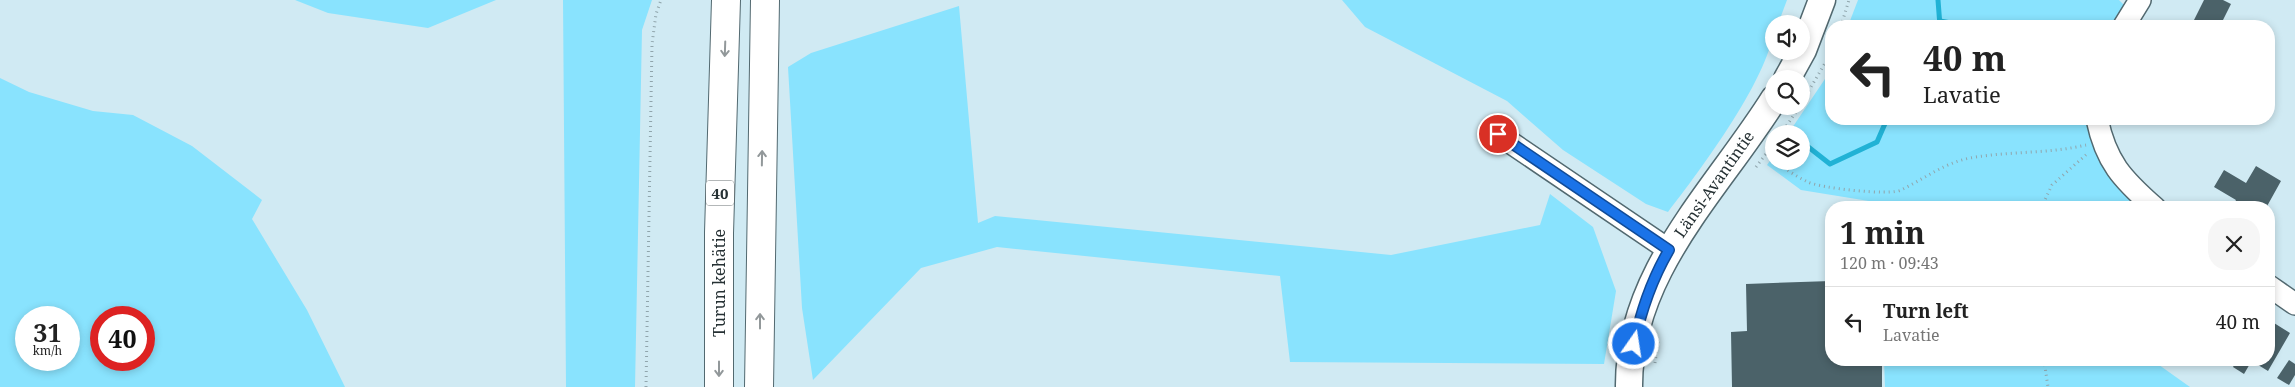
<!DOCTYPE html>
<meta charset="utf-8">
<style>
body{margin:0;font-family:"Noto Serif",serif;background:#f6f6f6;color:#222;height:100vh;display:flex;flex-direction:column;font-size:19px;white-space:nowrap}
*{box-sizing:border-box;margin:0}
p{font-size:16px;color:#767676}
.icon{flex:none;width:28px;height:28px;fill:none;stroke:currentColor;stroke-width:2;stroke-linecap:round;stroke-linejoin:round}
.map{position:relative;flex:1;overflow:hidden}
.sheet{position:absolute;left:1825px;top:201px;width:450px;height:165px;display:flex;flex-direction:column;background:#fff;border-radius:20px;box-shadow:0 2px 8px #0003}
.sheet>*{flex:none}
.top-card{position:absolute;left:1825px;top:20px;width:450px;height:105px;border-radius:20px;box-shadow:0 2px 8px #0003;background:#fff;color:#222;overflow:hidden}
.fabs{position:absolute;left:1765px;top:15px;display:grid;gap:10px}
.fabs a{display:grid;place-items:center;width:45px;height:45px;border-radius:50%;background:#fff;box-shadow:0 2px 8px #0003;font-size:25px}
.speed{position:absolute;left:15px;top:306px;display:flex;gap:10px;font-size:25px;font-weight:700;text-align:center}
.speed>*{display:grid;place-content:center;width:65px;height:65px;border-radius:50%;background:#fff;box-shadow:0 2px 8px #0003;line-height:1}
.speed small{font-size:12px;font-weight:400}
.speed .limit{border:8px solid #d22;background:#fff;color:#111}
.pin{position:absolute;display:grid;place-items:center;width:42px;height:42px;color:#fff;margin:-21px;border:2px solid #fff;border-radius:50%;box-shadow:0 1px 5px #0007}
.me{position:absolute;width:55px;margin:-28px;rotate:13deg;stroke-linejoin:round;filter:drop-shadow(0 0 4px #0008)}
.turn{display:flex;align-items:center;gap:18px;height:105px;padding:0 15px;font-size:22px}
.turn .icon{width:65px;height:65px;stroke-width:2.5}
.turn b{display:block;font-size:35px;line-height:42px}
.round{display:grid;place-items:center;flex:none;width:52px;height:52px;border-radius:20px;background:#f6f6f6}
.summary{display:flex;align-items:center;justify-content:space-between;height:85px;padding:0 15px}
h1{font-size:30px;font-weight:700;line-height:38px}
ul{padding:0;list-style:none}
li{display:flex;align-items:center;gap:15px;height:70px;padding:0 15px;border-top:1px solid #e0e0e0}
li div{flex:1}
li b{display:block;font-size:19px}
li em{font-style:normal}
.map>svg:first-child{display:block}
.green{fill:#89e3fe;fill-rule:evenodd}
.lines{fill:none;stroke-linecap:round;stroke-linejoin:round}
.stream{stroke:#21b2d5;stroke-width:5}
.building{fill:#4b6269}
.minor-casing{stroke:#526970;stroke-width:24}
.tertiary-casing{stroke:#526970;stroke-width:29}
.trunk-casing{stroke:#526970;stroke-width:30}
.path{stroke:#90a5ac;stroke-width:3;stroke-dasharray:1 4;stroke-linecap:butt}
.minor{stroke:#fff;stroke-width:21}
.tertiary{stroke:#fff;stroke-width:26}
.trunk{stroke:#fff;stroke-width:28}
.oneway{stroke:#92989a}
.route-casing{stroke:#114b97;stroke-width:12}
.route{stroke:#1a73e8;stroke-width:9}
.labels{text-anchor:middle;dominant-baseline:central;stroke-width:5;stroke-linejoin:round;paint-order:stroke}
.shield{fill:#fff;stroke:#676f71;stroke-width:1}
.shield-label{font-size:15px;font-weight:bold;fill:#263134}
.street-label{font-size:16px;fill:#263134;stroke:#fff}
</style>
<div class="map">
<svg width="2295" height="387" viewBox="0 0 2295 387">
<rect width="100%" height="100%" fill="#d0eaf3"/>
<g class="green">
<path d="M295 0H496L428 28 328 13Z"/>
<path d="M563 0H652L642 30 635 387H566Z"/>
<path d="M1342 0H1787L1778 24H1774C1774 72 1699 172 1668 212L1646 204 1563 150 1507 101 1365 27Z"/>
<path d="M1858 0H2119L2130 11 2118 26H1848Z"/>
<path d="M959 6 978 223 995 216 1391 255 1540 225 1550 194 1593 227 1616 291 1604 364 1290 362 1280 276 997 247 921 268 813 380 802 308 788 67 811 53Z"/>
<path d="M1831 70V119H2088L2140 207H1881V203L1801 190 1767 165 1774 155V161H1801V134H1788Z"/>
<path d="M0 78 29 92 93 111 133 115 192 146 262 200 252 219 307 310 345 387H0ZM26 318H69V360H26ZM101 318H144V360H101Z"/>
<path d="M1884 360H2152L2190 387H1885Z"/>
</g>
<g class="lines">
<g class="stream">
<path d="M1938 0 1940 26"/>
<path d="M1940 21 1967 26"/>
<path d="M1802 142 1830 164 1877 142 1887 119"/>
</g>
</g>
<g class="building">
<path d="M2204 0H2223L2231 4 2220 26H2198L2199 22 2194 20Z"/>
<path d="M2256 166 2281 181 2266 208H2232L2236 200 2214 187 2224 170 2246 183Z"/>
<path d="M1831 281V360H1882V387H1732L1731 332 1747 331 1746 284Z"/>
<path d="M2274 323 2290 333 2268 371 2250 360H2269V332Z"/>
<path d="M2237 360 2251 362 2244 374 2233 367Z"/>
<path d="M2289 360 2295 364V375L2289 385 2277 378Z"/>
</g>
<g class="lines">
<defs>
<g id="minor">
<path d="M2124 26 2140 0"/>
<path d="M2097 119C2106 162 2122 179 2155 208"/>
<path d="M1498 134 1669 250"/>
<path d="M2269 286 2295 304"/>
</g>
<g id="tertiary">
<path d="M1787 79 1803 50 1822 0"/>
<path d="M1629 387C1628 272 1717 190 1774 99"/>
</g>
<g id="trunk">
<path d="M719 387V233L726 0"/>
<path d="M759 387 765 0"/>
</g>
</defs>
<use href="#minor" class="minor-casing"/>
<use href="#tertiary" class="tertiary-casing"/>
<use href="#trunk" class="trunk-casing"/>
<g class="path">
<path d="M1841 26 1849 0"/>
<path d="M1801 104 1831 53"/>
<path d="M1781 134 1800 106"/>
<path d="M1766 154 1774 159"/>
<path d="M1776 161C1785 169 1797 177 1808 182 1819 188 1891 196 1901 190 1924 179 1944 163 1970 158 2009 151 2048 154 2086 145"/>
<path d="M1756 167 1774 143"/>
<path d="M2041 208 2052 185 2088 153"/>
<path d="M2044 360 2048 387"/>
<path d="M1655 363 1658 340"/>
<path d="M646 387 652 44 656 14 661 0"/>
</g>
<use href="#minor" class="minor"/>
<use href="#tertiary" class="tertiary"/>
<use href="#trunk" class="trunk"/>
</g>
<defs><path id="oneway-shaft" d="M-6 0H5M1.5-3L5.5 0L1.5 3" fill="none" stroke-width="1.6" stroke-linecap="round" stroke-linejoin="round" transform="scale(1.25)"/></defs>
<g class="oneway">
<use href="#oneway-shaft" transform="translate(725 49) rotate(92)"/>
<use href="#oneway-shaft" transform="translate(762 158) rotate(-89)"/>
<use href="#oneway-shaft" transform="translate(760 321) rotate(-90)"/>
<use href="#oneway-shaft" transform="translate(719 369) rotate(90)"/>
</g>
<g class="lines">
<defs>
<path id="route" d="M1498 134 1669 250C1652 279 1641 311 1634 344"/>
</defs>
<use href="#route" class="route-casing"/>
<use href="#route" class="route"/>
</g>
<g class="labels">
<rect class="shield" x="706" y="180.5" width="28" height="25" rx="4"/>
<g class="shield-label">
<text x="720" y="193">40</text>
</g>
<g class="street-label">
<text transform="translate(1714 184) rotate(-55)">Länsi-Avantintie</text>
<text transform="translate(719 283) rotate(-90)">Turun kehätie</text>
</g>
</g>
</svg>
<div class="fabs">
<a><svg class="icon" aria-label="sound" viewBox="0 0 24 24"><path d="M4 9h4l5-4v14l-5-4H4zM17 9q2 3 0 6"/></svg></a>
<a><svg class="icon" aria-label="search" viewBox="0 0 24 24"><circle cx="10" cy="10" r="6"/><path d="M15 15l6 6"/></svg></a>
<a><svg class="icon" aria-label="layers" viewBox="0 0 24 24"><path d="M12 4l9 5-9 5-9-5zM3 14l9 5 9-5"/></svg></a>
</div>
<div class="speed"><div>31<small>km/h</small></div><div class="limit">40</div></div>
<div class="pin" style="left:1498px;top:134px;background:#d93025"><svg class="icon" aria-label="arrive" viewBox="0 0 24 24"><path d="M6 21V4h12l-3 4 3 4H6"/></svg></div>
<svg class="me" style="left:1634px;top:344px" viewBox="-20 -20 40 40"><circle r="17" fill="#1a73e8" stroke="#fff" stroke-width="3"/><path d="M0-11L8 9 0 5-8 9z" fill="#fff"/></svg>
<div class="top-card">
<div class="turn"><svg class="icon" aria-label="left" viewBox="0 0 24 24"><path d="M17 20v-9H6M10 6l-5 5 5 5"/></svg><div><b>40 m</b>Lavatie</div></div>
</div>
<section class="sheet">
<div class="summary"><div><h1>1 min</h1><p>120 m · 09:43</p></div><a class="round"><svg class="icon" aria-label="close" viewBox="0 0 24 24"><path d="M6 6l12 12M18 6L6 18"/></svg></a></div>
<ul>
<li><svg class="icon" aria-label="left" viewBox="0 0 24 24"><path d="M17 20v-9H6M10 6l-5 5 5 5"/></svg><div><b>Turn left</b><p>Lavatie</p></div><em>40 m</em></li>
</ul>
</section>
</div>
